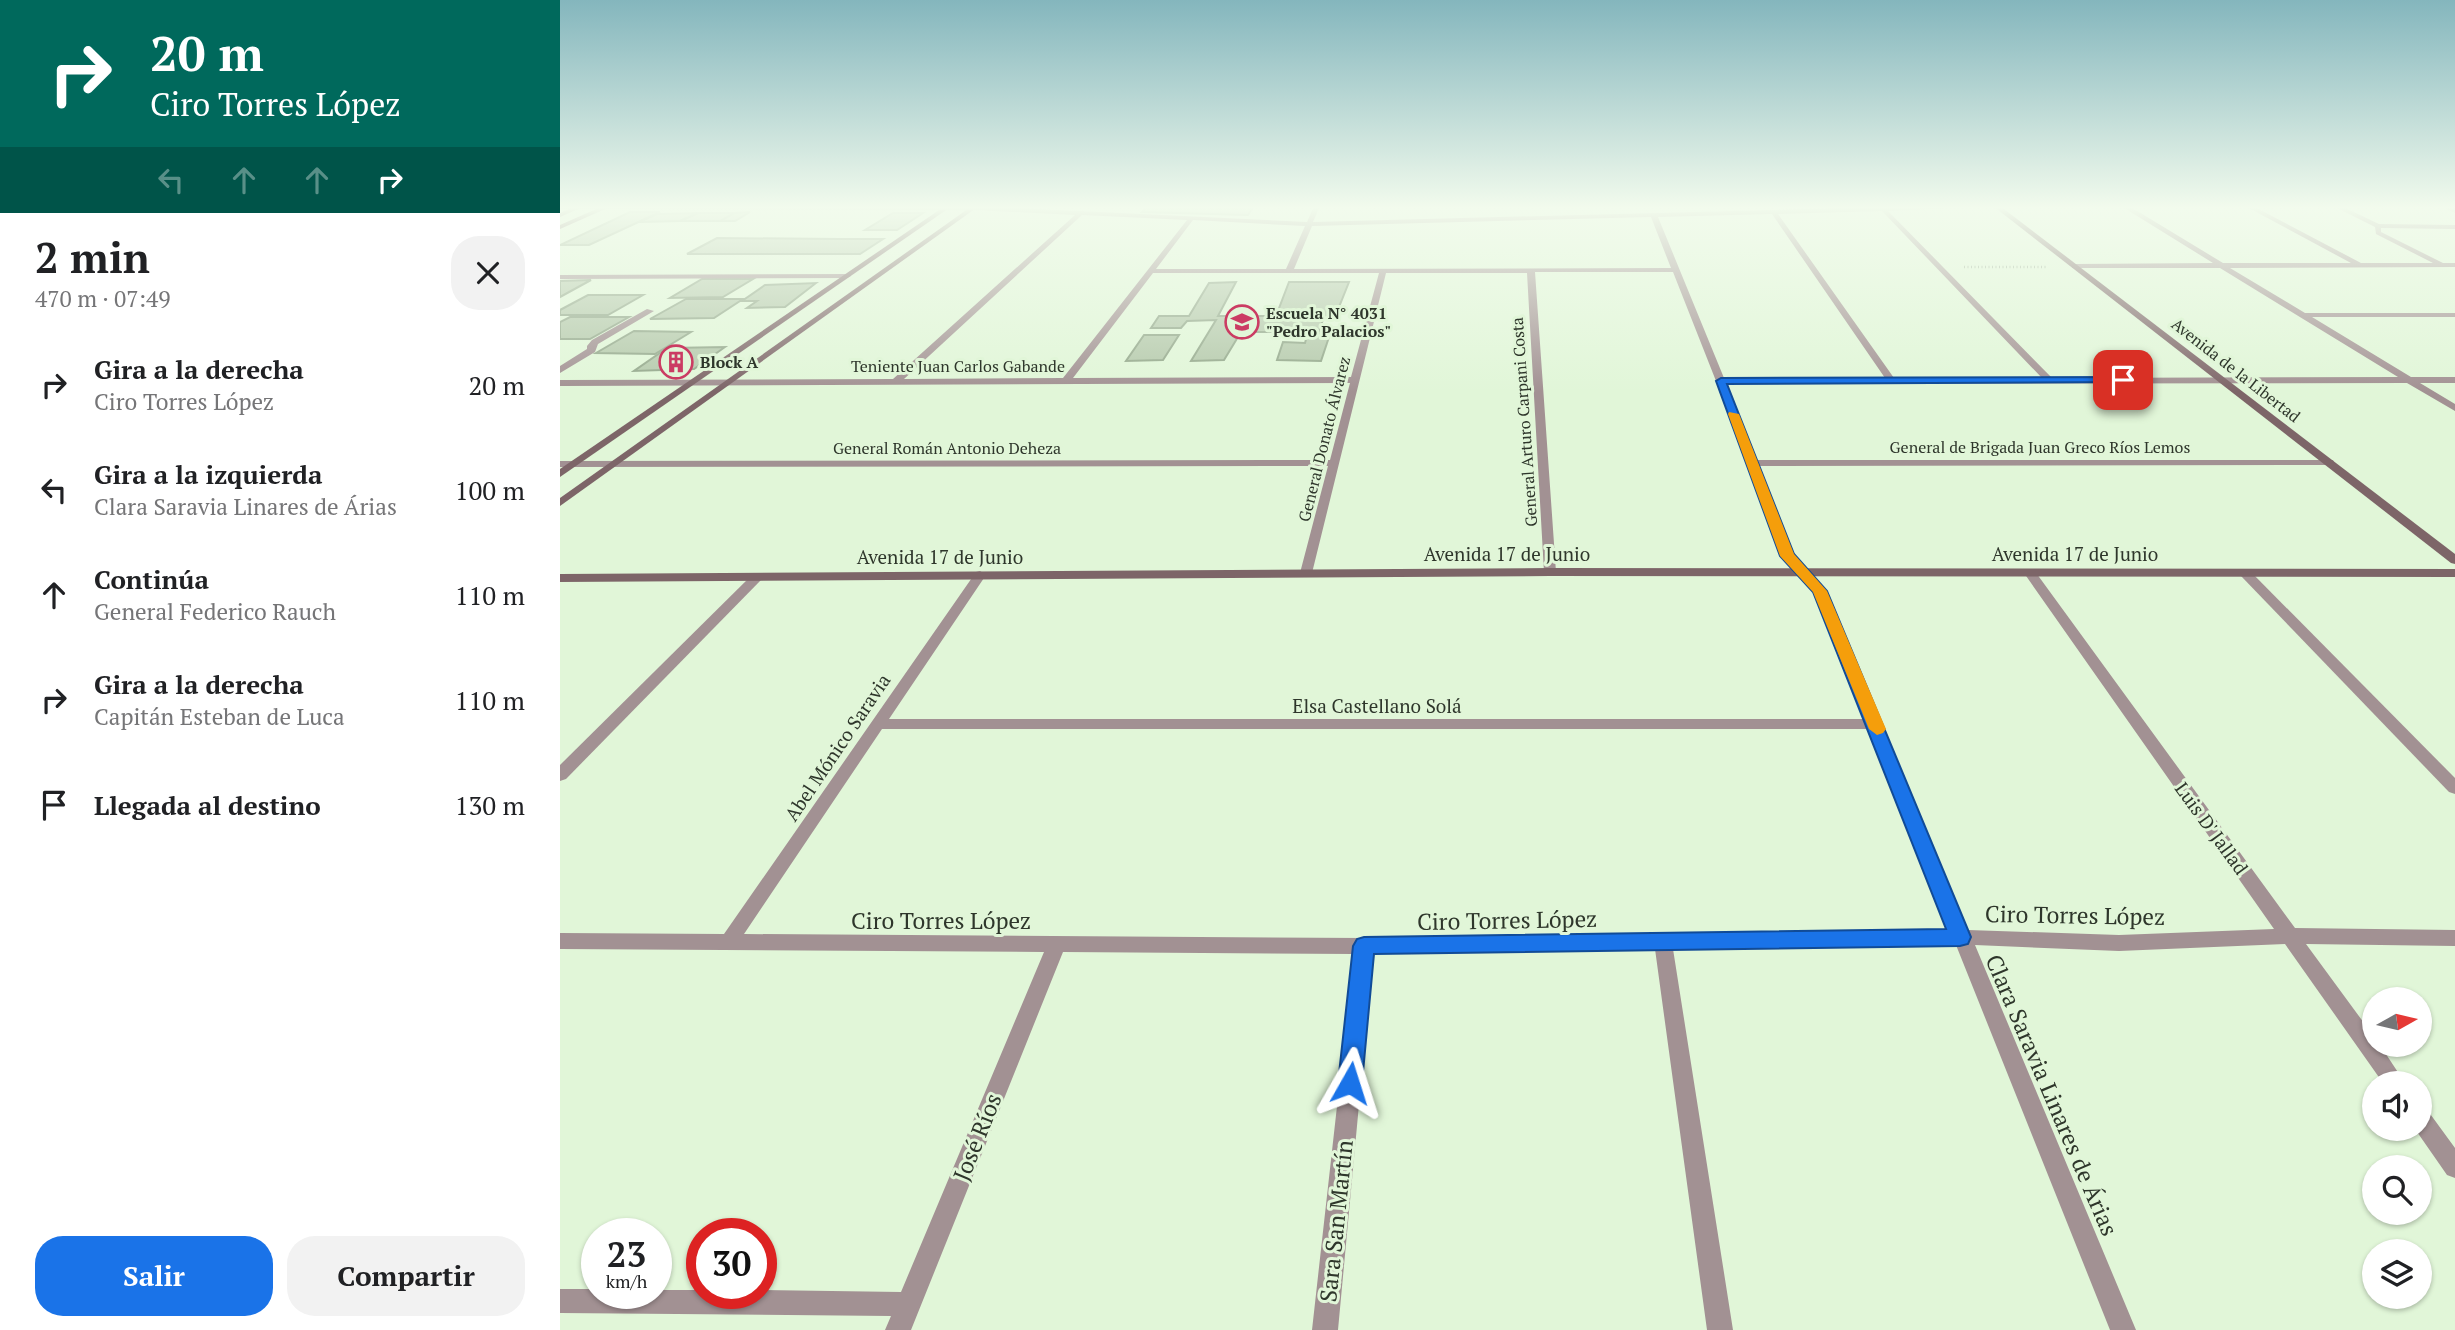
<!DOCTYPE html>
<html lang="es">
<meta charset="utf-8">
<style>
body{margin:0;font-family:"PT Serif",serif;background:#f2f2f2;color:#202124;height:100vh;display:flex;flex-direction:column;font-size:26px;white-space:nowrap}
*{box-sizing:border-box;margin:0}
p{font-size:23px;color:#757577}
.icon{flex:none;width:38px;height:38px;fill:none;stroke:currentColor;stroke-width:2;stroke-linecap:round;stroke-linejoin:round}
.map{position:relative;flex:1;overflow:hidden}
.side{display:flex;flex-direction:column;background:#fff;width:560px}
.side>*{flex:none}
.hud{background:#00695c;color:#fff;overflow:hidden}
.needle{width:46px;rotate:82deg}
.tools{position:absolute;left:1802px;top:987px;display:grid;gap:14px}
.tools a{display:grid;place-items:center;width:70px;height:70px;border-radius:50%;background:#fff;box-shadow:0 2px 5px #0004;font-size:35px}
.speed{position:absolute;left:21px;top:1218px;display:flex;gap:14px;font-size:35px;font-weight:700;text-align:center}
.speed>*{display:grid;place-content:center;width:91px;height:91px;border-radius:50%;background:#fff;box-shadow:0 2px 5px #0004;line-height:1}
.speed small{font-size:18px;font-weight:400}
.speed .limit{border:10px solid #d22;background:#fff;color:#111}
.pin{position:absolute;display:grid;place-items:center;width:60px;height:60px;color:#fff;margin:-30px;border-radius:14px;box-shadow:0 4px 10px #0006}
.me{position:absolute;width:77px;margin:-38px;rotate:6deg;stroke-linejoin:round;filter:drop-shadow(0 0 5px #0008)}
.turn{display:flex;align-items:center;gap:24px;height:147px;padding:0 35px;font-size:32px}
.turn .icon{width:91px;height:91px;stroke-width:2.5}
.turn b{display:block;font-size:49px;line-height:60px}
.lanes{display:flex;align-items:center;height:66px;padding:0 35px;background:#0003;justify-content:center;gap:35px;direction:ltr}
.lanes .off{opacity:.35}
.round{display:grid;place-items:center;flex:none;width:74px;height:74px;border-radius:28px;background:#f2f2f2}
.summary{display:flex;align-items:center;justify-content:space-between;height:119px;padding:0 35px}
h1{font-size:42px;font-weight:700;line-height:52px}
.button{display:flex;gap:14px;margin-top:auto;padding:14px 35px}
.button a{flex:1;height:80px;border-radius:28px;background:#1a73e8;color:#fff;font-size:28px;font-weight:700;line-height:80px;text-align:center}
.button a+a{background:#f2f2f2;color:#202124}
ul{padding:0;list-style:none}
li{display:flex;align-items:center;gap:21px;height:105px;padding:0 35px}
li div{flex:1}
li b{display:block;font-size:26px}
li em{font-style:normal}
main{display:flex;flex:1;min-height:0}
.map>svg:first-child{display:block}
.building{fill:#b5c9ac;stroke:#93a78b;stroke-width:2}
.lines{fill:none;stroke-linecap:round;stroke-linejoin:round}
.path{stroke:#9dad96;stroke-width:2.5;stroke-dasharray:1 2.5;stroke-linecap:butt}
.street{fill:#a29193;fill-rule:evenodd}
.secondary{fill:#7d6568;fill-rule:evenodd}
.route{fill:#1a73e8;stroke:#114b97;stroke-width:2}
.slow{fill:#f59e0b}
.labels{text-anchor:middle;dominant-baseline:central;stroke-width:6;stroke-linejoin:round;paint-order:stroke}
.far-poi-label{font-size:16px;font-weight:bold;fill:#2e362b;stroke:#e1f6d8;text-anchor:start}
.far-street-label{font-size:16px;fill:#2e362b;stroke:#e1f6d8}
.street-label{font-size:19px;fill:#2e362b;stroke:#e1f6d8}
.near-street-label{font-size:23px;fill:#2e362b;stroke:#e1f6d8}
</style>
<main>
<section class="side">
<div class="hud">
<div class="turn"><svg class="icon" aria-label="right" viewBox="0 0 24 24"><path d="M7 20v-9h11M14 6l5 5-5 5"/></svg><div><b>20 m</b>Ciro Torres López</div></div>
<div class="lanes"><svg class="icon off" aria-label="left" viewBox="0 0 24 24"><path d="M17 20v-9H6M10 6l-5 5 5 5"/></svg><svg class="icon off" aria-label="ahead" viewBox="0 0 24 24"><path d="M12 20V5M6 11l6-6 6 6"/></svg><svg class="icon off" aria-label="ahead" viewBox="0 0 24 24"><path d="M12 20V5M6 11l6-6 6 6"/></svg><svg class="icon" aria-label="right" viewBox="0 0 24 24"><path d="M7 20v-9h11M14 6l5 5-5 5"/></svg></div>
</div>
<div class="summary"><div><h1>2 min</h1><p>470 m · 07:49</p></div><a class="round"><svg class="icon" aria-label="close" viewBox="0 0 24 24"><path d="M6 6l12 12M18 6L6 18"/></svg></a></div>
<ul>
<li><svg class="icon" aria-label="right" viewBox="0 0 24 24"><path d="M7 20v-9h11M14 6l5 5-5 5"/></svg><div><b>Gira a la derecha</b><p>Ciro Torres López</p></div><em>20 m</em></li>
<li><svg class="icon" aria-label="left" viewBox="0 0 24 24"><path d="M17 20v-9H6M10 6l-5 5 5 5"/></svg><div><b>Gira a la izquierda</b><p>Clara Saravia Linares de Árias</p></div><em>100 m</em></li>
<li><svg class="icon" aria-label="ahead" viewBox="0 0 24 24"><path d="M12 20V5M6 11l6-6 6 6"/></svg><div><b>Continúa</b><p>General Federico Rauch</p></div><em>110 m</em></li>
<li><svg class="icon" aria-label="right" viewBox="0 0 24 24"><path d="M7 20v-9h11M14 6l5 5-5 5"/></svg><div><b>Gira a la derecha</b><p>Capitán Esteban de Luca</p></div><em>110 m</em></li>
<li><svg class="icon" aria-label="arrive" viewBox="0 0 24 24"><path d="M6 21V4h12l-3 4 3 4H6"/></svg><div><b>Llegada al destino</b></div><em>130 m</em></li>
</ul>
<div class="button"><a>Salir</a><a>Compartir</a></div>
</section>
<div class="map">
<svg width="1895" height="1330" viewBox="0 0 1895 1330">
<rect width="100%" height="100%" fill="#e1f6d8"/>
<g class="building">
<path d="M588 206H694L688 215 582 212Z"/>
<path d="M70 212H100L29 245H0Z"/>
<path d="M190 212 175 221H160L174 213Z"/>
<path d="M138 213H174L160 221H120Z"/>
<path d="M138 213 120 221 79 222 97 214Z"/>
<path d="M333 213H363L337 230H305Z"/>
<path d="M157 238 280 239H323L300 254H127Z"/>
<path d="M142 279H193L163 297 110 298Z"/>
<path d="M31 280 0 297V281Z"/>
<path d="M676 282 658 316H716L729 282H789L775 317H764L759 331H771L761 361 717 360 723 342 745 343 748 332H681L664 360 631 361 656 320 627 321 621 328H591L599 316H629L649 283Z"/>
<path d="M256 283 225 307 187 308 197 301H182L205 285Z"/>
<path d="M28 295H83L48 315H0V310Z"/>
<path d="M126 299H183L154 318 90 319Z"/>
<path d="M10 317H69L30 339H0V322Z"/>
<path d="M74 331 131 332 95 354 36 353Z"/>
<path d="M584 335H619L603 360 566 361Z"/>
<path d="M165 347 134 369 74 371 107 348Z"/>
</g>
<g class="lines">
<path class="path" d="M1404 267H1486"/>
<g class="street">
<path d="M0 206H415L747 222 754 206H760L753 222 1358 206H1440L1328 211 1492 378 1838 377 1660 268H1512V264H1515L1653 263 1561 206H1569L1663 263H1791L1685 206H1693L1801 263H1873L1816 234 1815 227 1773 206H1781L1819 224 1895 225V229L1821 228V232L1883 263H1895V267L1670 268 1745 313H1895V317H1752L1851 377H1895V383H1860L1895 404V411L1847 383 1167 384 1196 460H1773L1774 462 1769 465 1198 466 1233 555 1266 591 1408 930 1559 935 1714 929 1464 573 1470 569 1474 570 1735 928 1895 930V946L1746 944 1815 1038V1045H1820L1845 1083H1823L1725 944 1559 951 1415 945 1576 1330H1550L1396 945 1113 949 1173 1330H1147L1095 949 813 954 778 1330H752L794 954 503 952 351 1330H325L331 1316 0 1313V1289H37V1293H96V1290H142V1293H201V1290L341 1292 484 952 0 949V933L164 934 416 572 420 571 426 575 329 719H1305L1254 592 1221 556 1156 381 1113 272H975L996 572 990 576 984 572 967 273H826L752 573 746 577 740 573 768 466 0 467V461L770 460 790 383 0 386V380L333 379 515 215 414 210 0 209ZM1322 211 1482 378H1334L1218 214ZM1211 214H1212L1325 378H1164L1098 217ZM522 215 627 220 503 378 344 379ZM1091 217 1111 268 734 269 752 226ZM633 220 745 226 726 269H596ZM593 273H819L791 377 513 378ZM322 729H1309L1390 929 804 938 184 934Z"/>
<path d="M1881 206 1895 209V213L1882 207Z"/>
<path d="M290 274 291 276 287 278 0 279V275Z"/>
<path d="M87 309 94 311 38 344 35 352 0 373V366L27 349V346L32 340Z"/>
<path d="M1685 569 1689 570 1895 778V794L1889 792 1681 576 1679 573 1681 570Z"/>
<path d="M197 573 201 574 203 577 201 580 6 779 0 781V765L193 574Z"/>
<path d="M1860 1108 1868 1111 1895 1148V1178L1887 1175 1855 1129H1860Z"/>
</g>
<g class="secondary">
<path d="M16 206H25L0 217V213Z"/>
<path d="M43 206H52L0 229V225Z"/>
<path d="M385 206H392L0 477V469Z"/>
<path d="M412 206H419L0 506V498Z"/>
<path d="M1433 206H1440L1895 554V564L1891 563Z"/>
<path d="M990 568 1895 569V577L990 576 0 582V574Z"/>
</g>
</g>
<linearGradient id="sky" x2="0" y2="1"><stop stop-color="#84b6bd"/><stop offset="0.53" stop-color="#f2fbed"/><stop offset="1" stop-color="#f2fbed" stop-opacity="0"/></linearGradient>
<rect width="1895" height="392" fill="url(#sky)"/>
<path class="route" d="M1563 377 1569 380 1567 382 1167 384 1234 554 1267 591 1411 937 1408 944 1400 946 814 954 802 1083 799 1091 790 1094 782 1091 778 1083 793 946 797 939 804 937 1386 929 1253 592 1220 556 1156 381 1161 378Z"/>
<path class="slow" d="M1169 412 1179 414 1234 554 1267 591 1326 729 1323 733 1317 735 1309 729 1253 592 1220 556 1168 414Z"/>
<defs>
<symbol id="school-ring" viewBox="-11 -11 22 22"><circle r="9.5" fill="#e1f6d8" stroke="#cb3c63" stroke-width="1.5"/><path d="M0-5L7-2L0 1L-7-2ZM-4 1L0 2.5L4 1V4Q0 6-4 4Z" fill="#cb3c63"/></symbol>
<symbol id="building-ring" viewBox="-11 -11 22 22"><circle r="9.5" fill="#e1f6d8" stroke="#cb3c63" stroke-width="1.5"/><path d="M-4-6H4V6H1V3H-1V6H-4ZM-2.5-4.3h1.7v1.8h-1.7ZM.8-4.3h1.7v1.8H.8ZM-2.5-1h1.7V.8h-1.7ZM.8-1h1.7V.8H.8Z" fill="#cb3c63"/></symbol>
</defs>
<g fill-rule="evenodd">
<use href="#school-ring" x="663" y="303" width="38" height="38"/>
<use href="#building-ring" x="97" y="343" width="38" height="38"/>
</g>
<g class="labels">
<g class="far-poi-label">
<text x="706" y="313">Escuela N° 4031<tspan x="706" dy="18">"Pedro Palacios"</tspan></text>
<text x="140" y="362">Block A</text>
</g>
<g class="far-street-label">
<text x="398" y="366">Teniente Juan Carlos Gabande</text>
<text transform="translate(1676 370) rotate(38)">Avenida de la Libertad</text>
<text transform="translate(964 422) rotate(-94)">General Arturo Carpani Costa</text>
<text transform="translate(764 439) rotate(-76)">General Donato Álvarez</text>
<text x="1480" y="447">General de Brigada Juan Greco Ríos Lemos</text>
<text x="387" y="448">General Román Antonio Deheza</text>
</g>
<g class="street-label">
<text x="947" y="553">Avenida 17 de Junio</text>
<text x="1515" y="553">Avenida 17 de Junio</text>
<text x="380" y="556">Avenida 17 de Junio</text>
<text x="817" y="705">Elsa Castellano Solá</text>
<text transform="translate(277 747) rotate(-56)">Abel Mónico Saravia</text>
<text transform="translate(1652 828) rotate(54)">Luis D' Jallad</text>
</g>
<g class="near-street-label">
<text transform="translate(1515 915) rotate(1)">Ciro Torres López</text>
<text x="381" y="920">Ciro Torres López</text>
<text transform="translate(947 920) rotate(-1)">Ciro Torres López</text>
<text transform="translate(1492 1095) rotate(67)">Clara Saravia Linares de Árias</text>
<text transform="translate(417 1137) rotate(-68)">José Ríos</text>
<text transform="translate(776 1221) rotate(-84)">Sara San Martín</text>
</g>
</g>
</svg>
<div class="tools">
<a><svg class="needle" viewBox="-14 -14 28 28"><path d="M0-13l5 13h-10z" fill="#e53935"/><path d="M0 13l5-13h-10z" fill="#757577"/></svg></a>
<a><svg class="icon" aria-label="sound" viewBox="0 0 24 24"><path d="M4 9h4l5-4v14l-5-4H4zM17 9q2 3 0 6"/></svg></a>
<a><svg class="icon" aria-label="search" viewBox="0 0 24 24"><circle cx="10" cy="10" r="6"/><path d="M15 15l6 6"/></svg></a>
<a><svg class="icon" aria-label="layers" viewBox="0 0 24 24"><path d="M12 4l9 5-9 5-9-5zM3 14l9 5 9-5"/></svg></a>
</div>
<div class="speed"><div>23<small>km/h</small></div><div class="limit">30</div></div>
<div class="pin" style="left:1563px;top:380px;background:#d93025"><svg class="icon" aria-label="arrive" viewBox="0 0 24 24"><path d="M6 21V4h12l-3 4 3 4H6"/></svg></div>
<svg class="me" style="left:790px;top:1083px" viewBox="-20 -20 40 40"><path d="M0-17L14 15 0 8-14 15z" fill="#1a73e8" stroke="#fff" stroke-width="4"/></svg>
</div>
</main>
